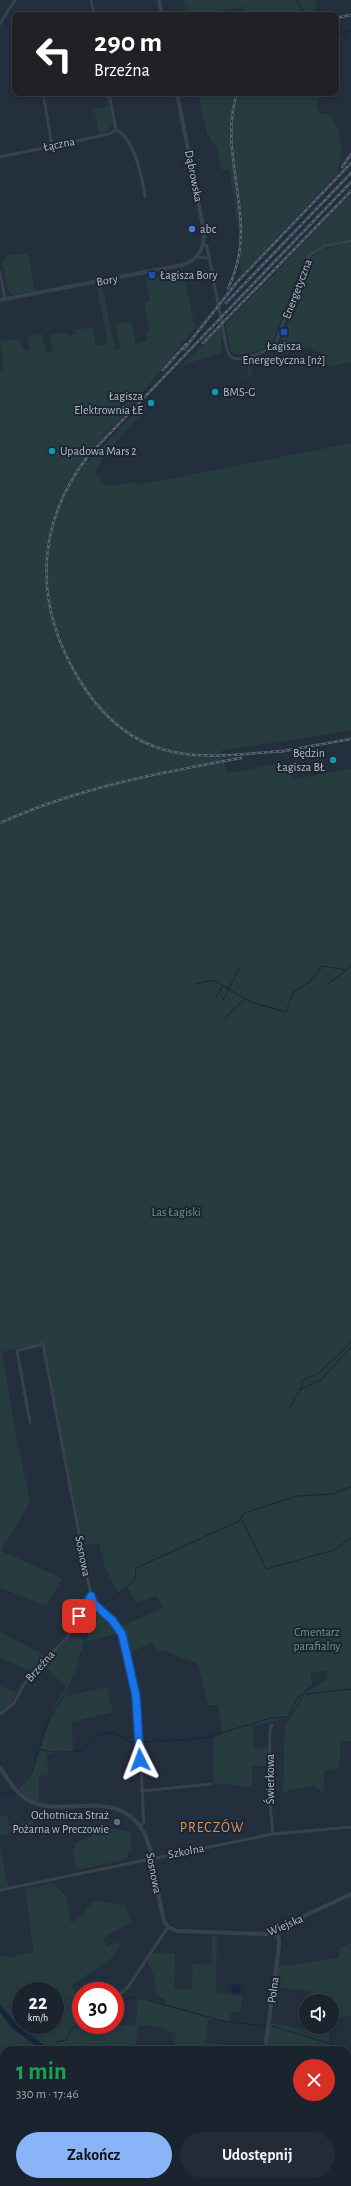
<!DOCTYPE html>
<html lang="pl">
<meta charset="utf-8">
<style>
body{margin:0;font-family:"Alegreya Sans",sans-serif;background:#242b36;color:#f1f3f6;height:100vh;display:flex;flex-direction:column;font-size:15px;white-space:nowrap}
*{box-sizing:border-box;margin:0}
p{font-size:13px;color:#a0a4aa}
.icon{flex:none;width:22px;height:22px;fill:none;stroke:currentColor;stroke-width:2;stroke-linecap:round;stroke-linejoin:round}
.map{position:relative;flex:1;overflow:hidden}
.drawer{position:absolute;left:0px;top:2046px;width:351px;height:140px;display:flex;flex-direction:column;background:#1b232e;border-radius:12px 12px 0 0;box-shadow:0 2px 10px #0003,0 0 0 1px #39404a}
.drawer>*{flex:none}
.guide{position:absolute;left:12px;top:12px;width:327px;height:84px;border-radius:8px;box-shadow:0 2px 10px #0003,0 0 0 1px #39404a;background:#202124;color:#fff;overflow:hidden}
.buttons{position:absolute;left:299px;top:1994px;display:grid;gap:8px}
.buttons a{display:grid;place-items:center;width:40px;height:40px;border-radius:50%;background:#1b232e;box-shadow:0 2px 10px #0003,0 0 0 1px #39404a;font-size:20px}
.speed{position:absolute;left:12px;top:1982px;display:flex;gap:8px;font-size:20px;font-weight:700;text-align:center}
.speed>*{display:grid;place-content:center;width:52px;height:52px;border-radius:50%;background:#1b232e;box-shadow:0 2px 10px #0003,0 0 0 1px #39404a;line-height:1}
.speed small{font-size:10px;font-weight:400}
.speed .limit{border:6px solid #d22;background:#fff;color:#111}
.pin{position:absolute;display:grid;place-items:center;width:34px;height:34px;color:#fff;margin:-17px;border-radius:8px;box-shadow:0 2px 6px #0006}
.me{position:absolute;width:44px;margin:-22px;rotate:357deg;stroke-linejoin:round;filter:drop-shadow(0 0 3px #0008)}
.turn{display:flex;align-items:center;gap:14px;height:84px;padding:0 16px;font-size:18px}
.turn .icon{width:52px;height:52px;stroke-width:2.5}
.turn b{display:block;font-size:28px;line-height:34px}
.round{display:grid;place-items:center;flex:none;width:42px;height:42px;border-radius:21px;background:#242b36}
.overview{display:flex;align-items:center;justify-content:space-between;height:68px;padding:0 16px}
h1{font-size:24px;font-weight:700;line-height:30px;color:#1e9e55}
.button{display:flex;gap:8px;margin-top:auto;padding:8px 16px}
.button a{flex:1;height:46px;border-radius:24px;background:#8ab4f8;color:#111;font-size:16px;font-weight:700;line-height:46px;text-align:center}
.button a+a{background:#242b36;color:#f1f3f6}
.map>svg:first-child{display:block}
.green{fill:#263c3f;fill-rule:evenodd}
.water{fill:#17263c}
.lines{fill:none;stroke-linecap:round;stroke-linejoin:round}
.stream{stroke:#17263c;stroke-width:1}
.minor{stroke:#38414e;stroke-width:3}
.tertiary{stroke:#38414e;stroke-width:4}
.rail-casing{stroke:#5a6575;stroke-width:2.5}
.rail{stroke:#1d2633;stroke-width:1;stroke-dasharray:3;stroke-linecap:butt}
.route-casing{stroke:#114b97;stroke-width:10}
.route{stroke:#1a73e8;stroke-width:7}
.shop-dot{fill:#3f7fe0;stroke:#1d2633;stroke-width:1.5}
.transit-dot{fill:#1a4fb4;stroke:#1d2633;stroke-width:1.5}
.culture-dot{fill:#0f9aa8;stroke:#1d2633;stroke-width:1.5}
.service-dot{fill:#5c6f8a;stroke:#1d2633;stroke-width:1.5}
.labels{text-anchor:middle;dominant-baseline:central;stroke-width:4;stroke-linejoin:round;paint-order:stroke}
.street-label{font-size:12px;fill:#b4bcc9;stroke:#1d2633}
.poi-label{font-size:12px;fill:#b4bcc9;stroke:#1d2633;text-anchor:start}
.park-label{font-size:12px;fill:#6b9a76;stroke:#1d2633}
.quarter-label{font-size:14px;letter-spacing:1px;fill:#d59563;stroke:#1d2633}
</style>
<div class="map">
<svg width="351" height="2186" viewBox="0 0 351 2186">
<rect width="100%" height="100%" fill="#242f3e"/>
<g class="green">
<path d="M184 0H315L316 1 314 15H244L242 7 200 15H186Z"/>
<path d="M105 93H107L113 123 108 131 99 133 94 109 108 106Z"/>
<path d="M198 93H320L317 108 321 114H329L338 129 342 150 337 174 241 275 239 234 229 169 222 170 216 145H213L209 135H207Z"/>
<path d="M351 194V239C333 243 316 244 304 260L272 343C265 350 239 358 231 352L225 325Z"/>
<path d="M351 243V362L328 367 324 354 311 350V347L277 354 310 259 322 249Z"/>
<path d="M28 253 35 291 12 294 7 288 2 262 5 260V256Z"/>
<path d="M182 269 195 327 134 404 85 456 89 461 138 410 144 405 147 407 103 457 95 472 106 486 137 482 139 485 351 443V730L221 751 227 773 278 764 288 765 293 779 351 769V1741H341L339 1769 325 1770 323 1793 314 1785 283 1792 285 1723H288L306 1692 328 1679 326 1670 310 1673 312 1685 305 1690 289 1718 252 1726 255 1749 268 1748V1766H252V1787L213 1783 214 1738 222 1734 218 1705H208L198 1664 165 1651H157L152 1642 130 1653 122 1626 163 1608 157 1596 137 1603 128 1588 118 1593 105 1568 99 1543 83 1545 44 1343 2 1352 14 1426 30 1502 1 1551 62 1578 46 1606 0 1588V371L4 370 0 341 20 339 23 351 30 349 27 337 42 334 46 353 53 351 50 335 66 333 67 336 76 334 75 330 92 327 96 346 108 344 96 285 102 284 115 350 120 349 116 323 132 321 136 344 147 341 146 332 150 331 144 303 150 301 146 277Z"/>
<path d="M221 327 222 353 185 364 163 383Z"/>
<path d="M265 358V361L250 366 252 376 232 380 249 375 247 364Z"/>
<path d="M96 1611 104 1616 119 1633 86 1642 75 1679 67 1696 107 1687 113 1712 72 1722 73 1752 47 1754 48 1775 39 1776V1803L23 1795 17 1788 30 1774 55 1706 66 1687 43 1665 71 1636 84 1640Z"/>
<path d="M0 1632 46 1656 31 1671 0 1658Z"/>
<path d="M0 1686 16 1693 10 1704 0 1712Z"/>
<path d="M7 1815 9 1826 33 1821 34 1828 0 1836V1816Z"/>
<path d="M111 1828 130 1832 131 1848 128 1851V1858L122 1857 120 1861 77 1870 73 1855 75 1843 92 1836V1832Z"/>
<path d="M0 1848 8 1886 0 1887Z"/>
<path d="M54 1883 58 1889 67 1897 71 1923 84 1914 93 1901 125 1905 131 1922 103 1938 108 1947 115 1942 120 1946 112 1958 70 1986 81 1996V2025H136L138 1996 165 2004 166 2000C152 1996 157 1987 154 1976 152 1971 149 1965 147 1961L152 1953H175L174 1990 192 1989 193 1964 211 1965 212 1936 217 1935 216 1992 242 1996 240 2012H231L230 2021 208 2019 206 2042 264 2050H173L176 2034 160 2027 139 2025 134 2050H50L15 2023 0 2004V1956H6L7 1958 34 1952 25 1889ZM21 1991H55V2025H21Z"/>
<path d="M351 1943V2015L332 2020V2001H309L310 1991 274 1987 277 1967 339 1958V1948Z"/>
<path d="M0 2013 12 2028 41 2050H4V2115L0 2111Z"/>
<path d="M270 2023 305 2029 306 2023V2027H330L329 2050 266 2046Z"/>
<path d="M347 2080 351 2081V2101H348L351 2186H316V2182H347Z"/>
<path d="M0 2144 4 2149V2181L0 2176Z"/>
<path d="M5 2182H110V2186H8Z"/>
<path d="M114 2182H146L145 2186H115Z"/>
<path d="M193 2182H245L244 2186H211Z"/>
</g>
<g class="water">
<circle cx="236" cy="1989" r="5"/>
<path d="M0 2004 15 2023 50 2050H41L12 2028 0 2012Z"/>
</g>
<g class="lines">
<g class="stream">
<path d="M297 0 305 15"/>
<path d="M336 34 351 31"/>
<path d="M329 983 351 966"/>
<path d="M196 984 213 980 251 1002 286 1012 293 992 309 982 323 966 346 970"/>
<path d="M216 997 223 986"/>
<path d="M223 1000 239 968"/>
<path d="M224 1019 245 999"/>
<path d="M300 1390 322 1379 351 1347"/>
<path d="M290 1407 302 1386V1380L318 1374 351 1342"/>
<path d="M241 1519 266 1569 334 1550 351 1538"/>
<path d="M101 1607 135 1580 136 1568 239 1521 244 1513 297 1496 332 1494 351 1487"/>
<path d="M306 1694 351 1689"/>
<path d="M142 1742 205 1738 271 1718 288 1717 298 1697 301 1695"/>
<path d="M40 1749C47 1753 72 1753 80 1750 92 1746 95 1733 108 1733 120 1732 126 1744 137 1743"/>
<path d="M18 1789 31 1775 47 1724 73 1680 91 1622 97 1612"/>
<path d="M0 1791 7 1796 15 1792"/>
<path d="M115 2006 127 1999 136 1997 223 2021 266 2026"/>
<path d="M272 2026 351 2050"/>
<path d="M56 2042 66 2040 71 2028 82 2025"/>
<path d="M51 2050 53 2047"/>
</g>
<g class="minor">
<path d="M91 0 94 15"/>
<path d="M0 24 15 0"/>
<path d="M43 93 52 145"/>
<path d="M109 93 116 130C135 138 142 178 145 196"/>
<path d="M0 157 109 134 116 130"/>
<path d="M204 244 207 246 227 350C228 353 229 356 233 358 243 361 271 351 276 342L309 255 325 246 351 241"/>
<path d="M196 257 209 258"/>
<path d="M0 272 5 299"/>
<path d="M30 1422 17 1351 43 1344 91 1596C98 1611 115 1618 122 1634 144 1692 139 1761 144 1822L140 1827"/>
<path d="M0 1714 14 1703 24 1684 45 1659 67 1638 91 1596"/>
<path d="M272 1725 270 1730 269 1794 273 1834"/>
<path d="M141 1791 211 1784"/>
<path d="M0 1890 273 1834 351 1827"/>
<path d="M115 1999 128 1987 168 1927"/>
<path d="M347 2159 351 2160"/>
</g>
<g class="tertiary">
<path d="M159 0 162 15"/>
<path d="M0 300 182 265C197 261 205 248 204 232L177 93"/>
<path d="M0 1768C8 1778 16 1794 28 1800 62 1820 121 1783 146 1837 156 1860 157 1896 164 1921L168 1927 177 1931 266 1934 351 1894"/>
<path d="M265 2050 279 1946V1939L275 1931"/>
<path d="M247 2186V2182"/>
</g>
<defs>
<g id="rail">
<path d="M336 18 351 15"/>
<path d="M342 167 351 154"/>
<path d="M228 288C262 221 216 159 237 93"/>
<path d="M226 303 351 173"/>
<path d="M203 343 351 191"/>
<path d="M184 349 238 281 351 163"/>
<path d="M163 370 186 344"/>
<path d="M282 751C240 754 194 762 153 746 121 734 98 710 80 681 34 607 34 526 88 456L351 182"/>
<path d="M278 752 351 739"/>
<path d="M0 823C77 788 158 773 241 758"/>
</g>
</defs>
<use href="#rail" class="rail-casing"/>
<use href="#rail" class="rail"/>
</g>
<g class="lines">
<defs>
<path id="route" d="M79 1616 91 1596 94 1604 112 1620 122 1634 136 1696 140 1760"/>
</defs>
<use href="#route" class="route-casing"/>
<use href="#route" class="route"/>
</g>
<circle class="shop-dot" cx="192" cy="229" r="4"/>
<g class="transit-dot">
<rect x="148" y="271" width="8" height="8" rx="2"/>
<rect x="280" y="328" width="8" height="8" rx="2"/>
</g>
<g class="culture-dot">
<circle cx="215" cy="392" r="4"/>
<circle cx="151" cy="403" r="4"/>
<circle cx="52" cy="451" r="4"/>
<circle cx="333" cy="760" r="4"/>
</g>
<circle class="service-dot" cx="117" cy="1822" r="4"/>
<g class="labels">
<g class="street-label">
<text transform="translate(59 144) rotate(-11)">Łączna</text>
<text transform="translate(194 176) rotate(79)">Dąbrowska</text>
<text transform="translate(107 280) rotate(-11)">Bory</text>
<text transform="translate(297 289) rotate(-69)">Energetyczna</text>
<text transform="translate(83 1556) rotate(79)">Sosnowa</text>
<text transform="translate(40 1666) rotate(-48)">Brzeźna</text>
<text transform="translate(270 1779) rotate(-90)">Świerkowa</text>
<text transform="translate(186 1851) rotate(-11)">Szkolna</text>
<text transform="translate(154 1873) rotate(79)">Sosnowa</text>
<text transform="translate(285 1925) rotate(-23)">Wiejska</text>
<text transform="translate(273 1990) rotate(-83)">Polna</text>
</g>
<g class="poi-label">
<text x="200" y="229">abc</text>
<text x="160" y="275">Łagisza Bory</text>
<text x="284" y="346" text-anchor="middle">Łagisza<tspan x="284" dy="14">Energetyczna [nż]</tspan></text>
<text x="223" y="392">BMS-G</text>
<text x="143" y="396" text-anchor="end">Łagisza<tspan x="143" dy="14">Elektrownia ŁE</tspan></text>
<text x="60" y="451">Upadowa Mars 2</text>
<text x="325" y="753" text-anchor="end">Będzin<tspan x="325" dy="14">Łagisza BŁ</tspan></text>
<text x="109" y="1815" text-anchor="end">Ochotnicza Straż<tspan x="109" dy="14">Pożarna w Preczowie</tspan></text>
</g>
<g class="park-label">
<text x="176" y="1212">Las Łagiski</text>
<text x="317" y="1632">Cmentarz<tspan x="317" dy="14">parafialny</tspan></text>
</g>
<g class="quarter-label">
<text x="212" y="1828">PRECZÓW</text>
</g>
</g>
</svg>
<div class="buttons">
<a><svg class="icon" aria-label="sound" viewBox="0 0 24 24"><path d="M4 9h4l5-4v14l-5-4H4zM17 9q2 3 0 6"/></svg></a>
</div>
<div class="speed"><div>22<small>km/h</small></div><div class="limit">30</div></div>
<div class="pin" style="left:79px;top:1616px;background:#d93025"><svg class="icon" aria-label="arrive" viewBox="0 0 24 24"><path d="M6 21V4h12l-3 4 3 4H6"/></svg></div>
<svg class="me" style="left:140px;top:1760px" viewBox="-20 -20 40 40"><path d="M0-17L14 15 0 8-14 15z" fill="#1a73e8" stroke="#fff" stroke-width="4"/></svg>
<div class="guide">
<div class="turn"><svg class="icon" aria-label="left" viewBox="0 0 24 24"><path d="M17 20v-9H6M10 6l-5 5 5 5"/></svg><div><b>290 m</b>Brzeźna</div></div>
</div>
<section class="drawer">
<div class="overview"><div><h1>1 min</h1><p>330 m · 17:46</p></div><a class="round" style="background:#d93025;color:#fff"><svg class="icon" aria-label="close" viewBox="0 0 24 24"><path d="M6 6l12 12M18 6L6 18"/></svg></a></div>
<div class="button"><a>Zakończ</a><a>Udostępnij</a></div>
</section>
</div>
